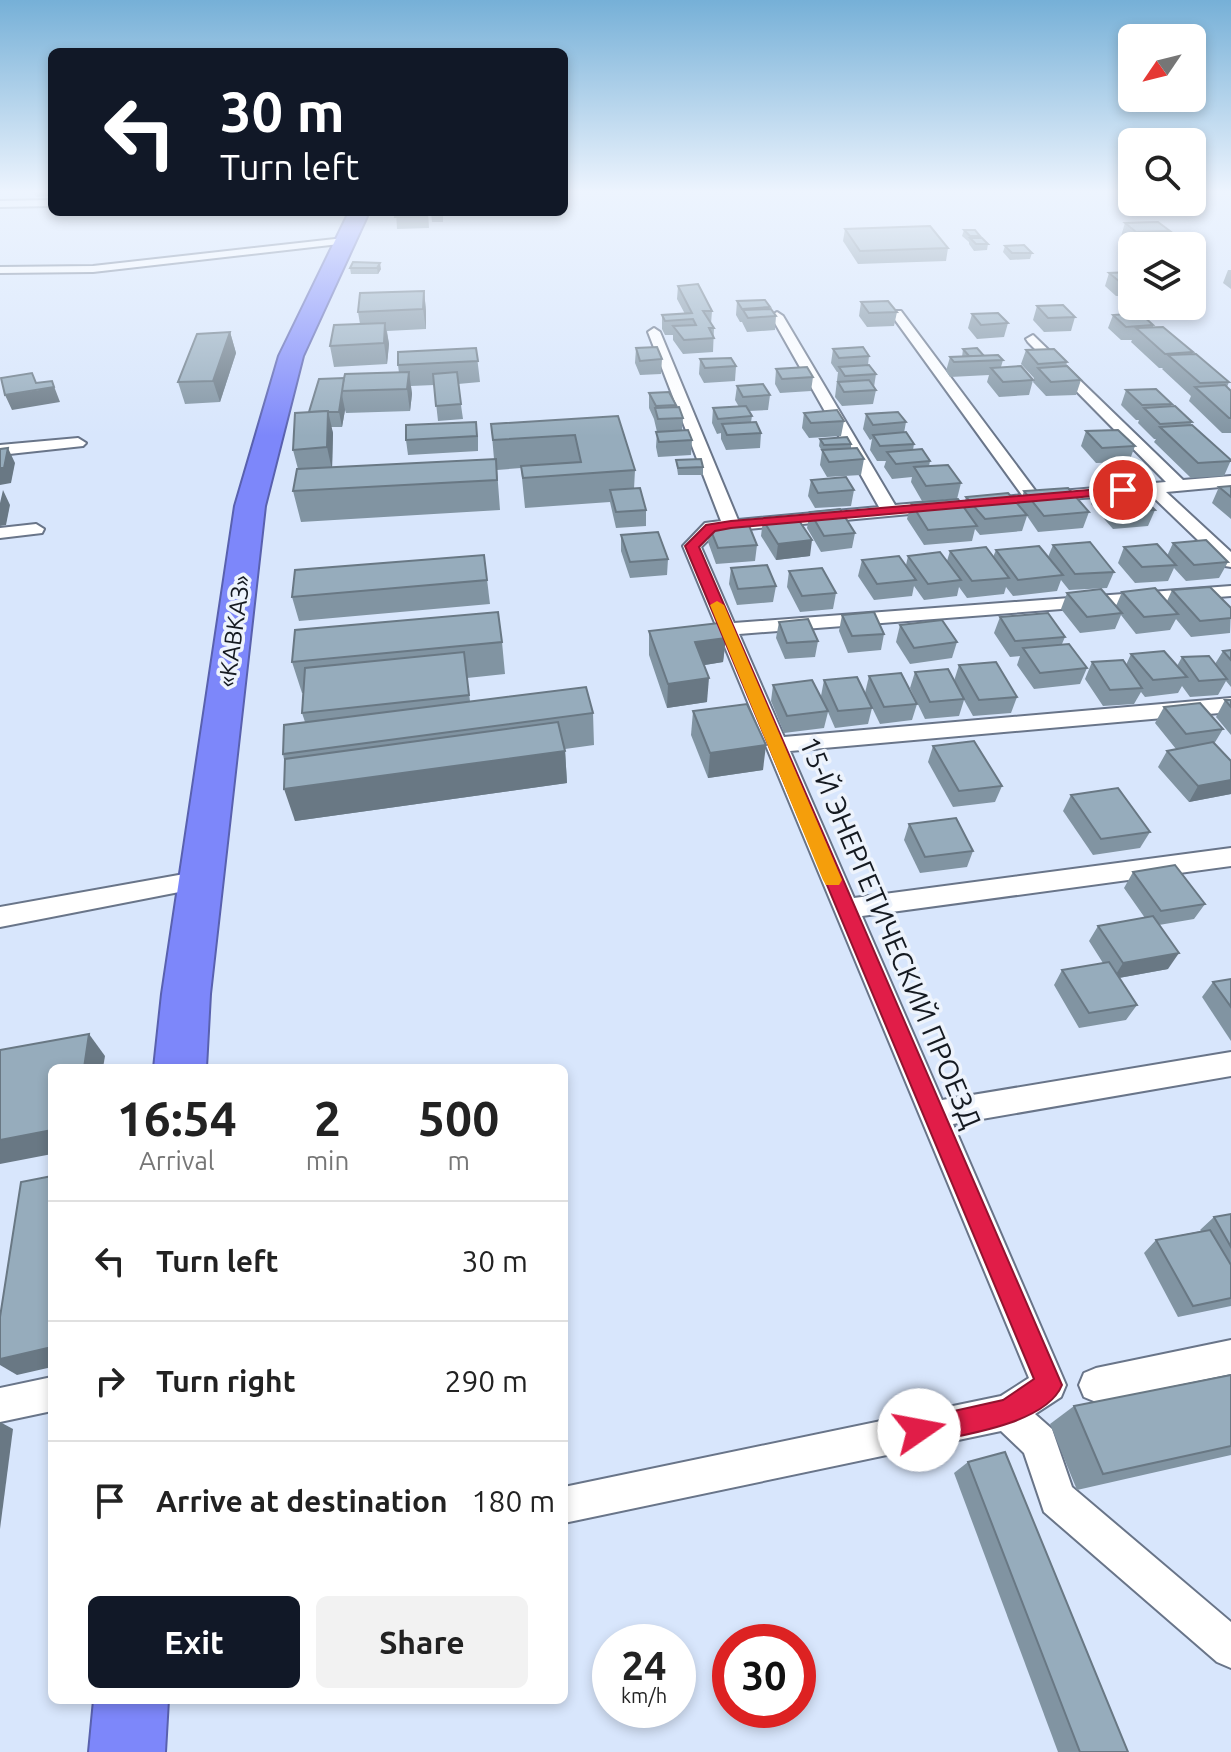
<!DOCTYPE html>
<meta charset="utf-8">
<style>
body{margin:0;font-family:Ubuntu,sans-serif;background:#f2f2f2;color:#222;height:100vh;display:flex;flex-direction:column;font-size:30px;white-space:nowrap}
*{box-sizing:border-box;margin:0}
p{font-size:26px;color:#767676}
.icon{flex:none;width:44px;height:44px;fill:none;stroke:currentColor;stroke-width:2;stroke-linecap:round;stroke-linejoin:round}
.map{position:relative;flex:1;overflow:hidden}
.panel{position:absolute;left:48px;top:1064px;width:520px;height:640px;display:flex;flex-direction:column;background:#fff;border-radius:12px;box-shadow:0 4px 12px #0003}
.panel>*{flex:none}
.hud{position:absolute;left:48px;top:48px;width:520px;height:168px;border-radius:12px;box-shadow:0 4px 12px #0003;background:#111827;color:#fff;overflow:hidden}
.needle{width:52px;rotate:235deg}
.controls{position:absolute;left:1118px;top:24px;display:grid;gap:16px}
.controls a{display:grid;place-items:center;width:88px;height:88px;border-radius:12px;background:#fff;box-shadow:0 4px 12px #0003;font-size:40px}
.speed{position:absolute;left:592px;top:1624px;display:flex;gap:16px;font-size:40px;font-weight:700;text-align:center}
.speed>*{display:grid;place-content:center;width:104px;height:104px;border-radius:50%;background:#fff;box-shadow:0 4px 12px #0003;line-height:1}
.speed small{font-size:20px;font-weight:400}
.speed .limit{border:12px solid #d22;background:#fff;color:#111}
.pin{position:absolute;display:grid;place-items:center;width:68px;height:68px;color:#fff;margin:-34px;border:4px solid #fff;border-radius:50%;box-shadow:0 2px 8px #0007}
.me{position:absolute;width:88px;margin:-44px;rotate:78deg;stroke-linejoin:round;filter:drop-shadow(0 0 6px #0008)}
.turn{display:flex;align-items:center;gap:28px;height:168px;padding:0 40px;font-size:36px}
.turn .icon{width:104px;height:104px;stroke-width:2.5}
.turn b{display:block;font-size:56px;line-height:68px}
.eta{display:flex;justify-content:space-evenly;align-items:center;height:136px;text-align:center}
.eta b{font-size:48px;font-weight:700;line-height:56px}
.action{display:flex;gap:16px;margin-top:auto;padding:16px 40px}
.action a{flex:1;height:92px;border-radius:12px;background:#111827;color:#fff;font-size:32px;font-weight:700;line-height:92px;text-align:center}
.action a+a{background:#f2f2f2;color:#222}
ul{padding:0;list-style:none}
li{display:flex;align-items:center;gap:24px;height:120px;padding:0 40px;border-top:2px solid #e0e0e0}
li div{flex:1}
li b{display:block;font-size:30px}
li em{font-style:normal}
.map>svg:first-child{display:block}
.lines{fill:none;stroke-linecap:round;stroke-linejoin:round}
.street-casing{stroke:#697589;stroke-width:4}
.highway-casing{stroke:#5961ae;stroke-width:4}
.street{fill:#fff;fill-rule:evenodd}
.highway{fill:#7d87fa;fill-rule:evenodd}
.wall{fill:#8194a2}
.shaded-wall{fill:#697884}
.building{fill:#96acbc;stroke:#697884;stroke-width:2}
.route{fill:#e11d48;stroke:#92132f;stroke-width:2}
.slow{fill:#f59e0b}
.labels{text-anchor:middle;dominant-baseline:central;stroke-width:7;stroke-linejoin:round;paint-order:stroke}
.far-street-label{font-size:24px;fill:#151a21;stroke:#edf3fc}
.street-label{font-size:28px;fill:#151a21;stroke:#edf3fc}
</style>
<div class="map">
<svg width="1231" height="1752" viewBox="0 0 1231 1752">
<rect width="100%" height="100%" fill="#d8e6fc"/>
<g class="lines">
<defs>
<g id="street">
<path d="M52 200V206L0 207V201Z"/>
<path d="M344 238 348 239V243L93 272 0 273V267L93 266Z"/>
<path d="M893 311H901L1037 493 1166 482 1028 342 1026 339 1033 335 1183 480 1231 476V486L1166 492 1231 552V567L1225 566 1149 493 977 506V500L1022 495 893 317Z"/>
<path d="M777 312 783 316 895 505 942 501 950 506 942 511 716 532 701 547 734 623 1231 586V596L739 634 784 737 1231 698V712L790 751 854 898 1231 848V866L862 916 942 1100 1231 1052V1076L953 1124 1066 1385 1061 1397 1035 1414 1052 1429 1072 1487 1231 1622V1668L1217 1662 1044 1512 1024 1453 1001 1431 564 1523V1487L1001 1396 1029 1378 683 546 705 523 721 521 648 332 654 328 660 332 738 520 879 507 771 316Z"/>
<path d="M78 438 86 443 83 446 0 455V445Z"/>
<path d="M36 524 44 529 42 533 0 538V528Z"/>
<path d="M201 871 210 874 213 880 210 886 0 927V907Z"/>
<path d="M1231 1340V1374L1096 1402 1084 1397 1079 1385 1084 1373 1096 1368Z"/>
<path d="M52 1377V1411L0 1422V1388Z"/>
</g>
<g id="highway">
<path d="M349 212H369L303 356 265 506 210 994 206 1068H154L162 994 235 506 279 356Z"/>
<path d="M94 1700H168L165 1752H89Z"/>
</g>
</defs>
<use href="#street" class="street-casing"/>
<use href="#highway" class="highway-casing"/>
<use href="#street" class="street"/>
<use href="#highway" class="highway"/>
</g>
<g class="wall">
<path d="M33 191H52V196L36 197Z"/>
<path d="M396 212H428L429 228 397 229Z"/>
<path d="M431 212H443V222H432Z"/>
<path d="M1125 223 1170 231 1165 243 1181 246H1158V244L1132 245 1121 236Z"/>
<path d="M845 229 948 248 946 261 858 264 843 241Z"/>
<path d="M964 230 980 236V238L988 244 987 250 974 251 969 244V242L962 236Z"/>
<path d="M1005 246 1032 253 1030 259 1010 260 1003 252Z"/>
<path d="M353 262 381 269 378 274H351L350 268Z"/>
<path d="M1228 270H1231V289L1223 283Z"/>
<path d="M1132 272V303H1126L1120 299 1121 296H1116L1105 286 1109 273Z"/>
<path d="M678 286 712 311 711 324 714 328 713 352 683 354 673 340V335H665L662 329V315L685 314 677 299Z"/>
<path d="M424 291 426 311V329L387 331 389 344 387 364 334 367 330 346 360 324 358 312Z"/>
<path d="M737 301 770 307 769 309 776 316 775 330 747 332 742 322H740L736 315Z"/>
<path d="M861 302 897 312 894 326 867 327 859 316Z"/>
<path d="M1037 306 1075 317 1071 331 1044 332 1033 320Z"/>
<path d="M972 314 1008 323 1004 337 977 339 968 328Z"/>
<path d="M1113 315 1153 325V327L1193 352 1192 354 1229 382 1227 387 1231 391V433H1222L1189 401 1191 396 1162 369 1163 368H1159L1131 342 1132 340H1121L1108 328Z"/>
<path d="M230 332 236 353 220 402 185 404 178 382Z"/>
<path d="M476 348 480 382 458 384 463 419 438 421 434 385 411 386 412 394 410 411 346 413 345 410 342 427H331L333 433 332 468 494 459 491 424 618 416 635 470 634 489 646 510V526L616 528 610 502 525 508 521 468 497 470 500 510 301 522 293 491 298 469 293 450 309 412 344 378 399 373 398 365Z"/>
<path d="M636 348 662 359 661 374 640 375 635 363Z"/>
<path d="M833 349 869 356 868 365 876 374 874 387 876 390 873 404 842 406 835 397 838 372H837L831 363Z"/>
<path d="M963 349 1003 360 1001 367 1033 380 1029 395 999 397 987 382 989 375 950 377 946 371 950 357H962Z"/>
<path d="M1026 350 1067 362 1066 366 1081 380 1076 395 1046 396 1033 382 1034 378 1021 364Z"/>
<path d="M700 359 736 366 735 381 704 383 699 374Z"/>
<path d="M776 369 813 377 811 391 780 393 775 384Z"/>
<path d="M737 386 770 395 768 410 749 411 752 416 751 422 761 433 760 448 726 450 721 439V433L717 434 712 423 713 408 739 407 735 400Z"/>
<path d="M1126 390 1172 404 1171 406 1192 422 1190 425 1231 460 1224 476 1191 478 1154 442 1156 439H1154L1138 423 1139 420H1136L1121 405Z"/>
<path d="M649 393 676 405 675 407 683 418 682 431 692 440 691 455 658 457 656 447 657 432 654 419 649 408Z"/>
<path d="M804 413 844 421 841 436 809 438 802 428Z"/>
<path d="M866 414 906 422 904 433 914 444 913 450 930 461 929 466 961 483 957 499 922 501 911 482 912 477 892 479 884 467 886 461H877L870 450 872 439 870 440 863 429Z"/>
<path d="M1086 431 1135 446 1129 462 1096 463 1081 446Z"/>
<path d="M478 436V451L408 455 406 440Z"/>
<path d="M820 439 851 444V448L864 459 861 475 827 477 820 465 822 451 819 446Z"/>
<path d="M676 460 703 467V475H678Z"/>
<path d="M811 480 854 490 851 506 815 508 808 496Z"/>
<path d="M1231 486V519L1212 503 1219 487Z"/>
<path d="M1097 489 1155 510 1148 526 1113 529 1091 504Z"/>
<path d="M1024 491 1089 512 1083 528 1038 532 1027 516 1022 531 980 535 975 529 972 541 924 545 907 519 911 503 963 508 966 497 1019 506Z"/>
<path d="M810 512 855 533 852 548 821 552 807 528Z"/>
<path d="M763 520 810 556 776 560 761 536Z"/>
<path d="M709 526 757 545 755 561 716 564 708 542Z"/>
<path d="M621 535 668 559 667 575 630 578 621 551Z"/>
<path d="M1173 543 1228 562 1219 578 1186 581 1174 568 1168 581 1135 583 1118 563 1124 547 1167 556Z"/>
<path d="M1053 545 1114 572 1107 588 1069 590 1061 580 1057 591 1013 596 1006 587 1004 594 967 598 959 587 957 596 924 600 914 586 912 596 874 600 858 576 862 560 906 565 908 556 947 561 950 551 993 557 996 550 1048 557Z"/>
<path d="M484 555 490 604 299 621 292 597Z"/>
<path d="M731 568 776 586 773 602 737 605 729 584Z"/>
<path d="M789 571 836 593 833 609 800 612 787 587Z"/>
<path d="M1172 590 1231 608 1230 633 1191 637 1176 619 1170 630 1136 634 1121 615 1115 629 1080 633 1061 609 1067 593 1116 606 1122 592 1167 601Z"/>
<path d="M842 615 884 634 881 650 848 653 839 631Z"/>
<path d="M1000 617 1065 637 1062 644 1087 668 1080 684 1034 689 1017 665 1020 656 1010 657 994 633Z"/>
<path d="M779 622 818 641 815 657 785 659 776 638Z"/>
<path d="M900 625 957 642 952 658 910 664 896 642Z"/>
<path d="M649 631 726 638 723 662 704 665 707 702 667 708 649 655Z"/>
<path d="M502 642 505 674 467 678 470 701 593 713 594 745 565 749 567 783 295 821 283 754 305 722 302 713 303 693H302L292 662Z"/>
<path d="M1231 650V687L1226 681 1218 695 1190 697 1182 686 1178 693 1145 697 1141 692 1134 704 1103 706 1085 679 1092 662 1126 665 1131 654 1177 666 1182 657 1215 664 1223 651Z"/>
<path d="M959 665 1017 697 1011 713 973 716 964 700 959 716 925 719 910 688 915 672 954 681Z"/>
<path d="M869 676 917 704 912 720 880 724 865 693Z"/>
<path d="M824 680 872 708 868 724 835 728 828 712 824 728 784 733 771 701 773 685 821 696Z"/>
<path d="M1225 700H1231V735L1216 717Z"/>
<path d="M1164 707 1223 729 1214 744 1231 761V794L1189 802 1158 767 1167 751 1176 749 1155 723Z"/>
<path d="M693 711 763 770 708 778 691 735Z"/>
<path d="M933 746 1002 786 995 802 953 807 928 762Z"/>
<path d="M1071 795 1150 832 1140 848 1093 855 1063 811Z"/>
<path d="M909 824 973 851 967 867 920 873 904 840Z"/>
<path d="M1133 872 1205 904 1194 919 1159 925 1168 969 1119 978 1137 1005 1126 1020 1079 1028 1054 985 1062 970 1103 963 1089 941 1098 926 1145 918 1124 888Z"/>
<path d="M1231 979V1041L1202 997 1213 982Z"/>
<path d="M1231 1214V1306L1178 1317 1144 1253 1156 1240 1201 1231 1200 1230 1214 1217Z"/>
<path d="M1231 1375V1455L1077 1490 1050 1424 1074 1406Z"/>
<path d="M968 1462 1128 1752H1058L954 1473Z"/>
</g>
<g class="shaded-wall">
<path d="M380 263 381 269 378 274 377 268Z"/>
<path d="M424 291 426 311V329L423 309Z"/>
<path d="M385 323 389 344 387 364 384 343Z"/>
<path d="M230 332 236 353 220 402 213 381Z"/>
<path d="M409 372 412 394 410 411 407 389Z"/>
<path d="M52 381 60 402 12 410 5 395 39 390Z"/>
<path d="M342 395 345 410 342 427 339 412Z"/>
<path d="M328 411 333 433 332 470 327 447Z"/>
<path d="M8 448 15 463 11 483 0 485V468Z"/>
<path d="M3 490 10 505 6 525 0 526V503Z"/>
<path d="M812 540 810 556 776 560 778 544Z"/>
<path d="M726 638 723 662 693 667 695 642Z"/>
<path d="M709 678 707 702 667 708 668 684Z"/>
<path d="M766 745 763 770 708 778 710 753Z"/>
<path d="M565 751 567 783 295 821 284 789Z"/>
<path d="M1231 780V794L1189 802 1198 786Z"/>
<path d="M1179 953 1168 969 1113 979 1123 963Z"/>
<path d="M89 1034 105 1056 103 1068H84Z"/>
<path d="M52 1130V1154L0 1164V1140Z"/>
<path d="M52 1347V1367L17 1375 0 1365V1359Z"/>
<path d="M0 1422 13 1429 0 1529Z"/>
</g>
<g class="building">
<path d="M396 212H428L427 216 395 217Z"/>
<path d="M1158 222 1170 231 1136 232 1125 223Z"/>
<path d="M930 226 948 248 860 251 845 229Z"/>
<path d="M964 230H975L980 236H970Z"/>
<path d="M970 238H982L988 244H976Z"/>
<path d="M1175 242 1181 246H1163L1159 243Z"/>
<path d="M1024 245 1032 253H1012L1005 246Z"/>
<path d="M353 262 380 263 377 268H350Z"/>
<path d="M1132 272V282H1120L1109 273Z"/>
<path d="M698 284 712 311H703L714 328H709L714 338 684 340 673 326 696 325 693 319 665 321 662 315 692 313 678 286Z"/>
<path d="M424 291 423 309 358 312 360 293Z"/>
<path d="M1132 291V296H1128L1123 292Z"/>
<path d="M765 300 770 307 742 309 737 301Z"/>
<path d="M888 301 897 312 869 313 861 302Z"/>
<path d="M1063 305 1075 317 1048 318 1037 306Z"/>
<path d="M771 309 776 316 748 318 743 310Z"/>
<path d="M998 313 1008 323 981 325 972 314Z"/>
<path d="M1140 313 1153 325 1126 327 1113 315Z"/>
<path d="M385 323 384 343 330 346 334 325Z"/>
<path d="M1163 327 1193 352 1165 354 1136 328Z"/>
<path d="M230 332 213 381 178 382 197 334Z"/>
<path d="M657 347 662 359 640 361 636 348Z"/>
<path d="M863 347 869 356 839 358 833 349Z"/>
<path d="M476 348 478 361 398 365V352Z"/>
<path d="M977 348 984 356H969L963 349Z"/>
<path d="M1054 349 1067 362 1038 364 1026 350Z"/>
<path d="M1196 354 1229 382 1200 383 1168 355Z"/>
<path d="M998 355 1003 360 954 362 950 357Z"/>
<path d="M731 358 736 366 705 368 700 359Z"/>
<path d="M869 365 876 374 845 376 839 367Z"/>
<path d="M1021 366 1033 380 1003 382 991 368Z"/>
<path d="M1067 366 1081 380 1051 382 1038 368Z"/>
<path d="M807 367 813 377 782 379 776 369Z"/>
<path d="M409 372 407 389 341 391 345 374Z"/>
<path d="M457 372 461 404 436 406 433 374Z"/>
<path d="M32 373 36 383 52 381 54 387 5 395 1 378Z"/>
<path d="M344 378 339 412H328V411L309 412 319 379Z"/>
<path d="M869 380 876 390 844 392 838 382Z"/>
<path d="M763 384 770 395 743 397 737 386Z"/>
<path d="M1225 385 1231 391V418H1229L1195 387Z"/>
<path d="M1156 389 1172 404 1142 405 1126 390Z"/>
<path d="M669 392 676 405 656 406 649 393Z"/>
<path d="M746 406 752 416 718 419 713 408Z"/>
<path d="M1175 406 1192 422 1160 424 1144 408Z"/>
<path d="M679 407 683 418 658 419 655 408Z"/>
<path d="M837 410 844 421 811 423 804 413Z"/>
<path d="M328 411 327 447 293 450 295 413Z"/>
<path d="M898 412 906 422 873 425 866 414Z"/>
<path d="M618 416 635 470 523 478 521 466 581 462 575 435 493 440 491 424Z"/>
<path d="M476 422 477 436 406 440V425Z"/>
<path d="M756 422 761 433 727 435 722 424Z"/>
<path d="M1192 425 1231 460V461L1198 463 1160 427Z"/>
<path d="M688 430 692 440 659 442 656 432Z"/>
<path d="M1118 430 1135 446 1102 448 1086 431Z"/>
<path d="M906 432 914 444 880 446 873 435Z"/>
<path d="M847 437 851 444 824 445 820 439Z"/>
<path d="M8 448 4 468H0V449Z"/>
<path d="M857 448 864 459 829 462 822 450Z"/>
<path d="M922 449 930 461 896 464 887 452Z"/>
<path d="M496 459 497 480 293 491 297 469Z"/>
<path d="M701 459 703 467 678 468 676 460Z"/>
<path d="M948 465 961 483 926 486 914 467Z"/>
<path d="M846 477 854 490 818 493 811 480Z"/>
<path d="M1131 486 1155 510 1120 513 1097 489Z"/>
<path d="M1231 486V497L1219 487Z"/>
<path d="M640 488 646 510 616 512 610 490Z"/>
<path d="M1068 488 1089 512 1044 516 1024 491Z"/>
<path d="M1008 493 1027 515 985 519 966 497Z"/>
<path d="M958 499 977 526 928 530 911 503Z"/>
<path d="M840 509 855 533 824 536 810 512Z"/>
<path d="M796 516 812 540 778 544 763 520Z"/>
<path d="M748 523 757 545 718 548 709 526Z"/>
<path d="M658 532 668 559 630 562 621 535Z"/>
<path d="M1206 540 1228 562 1194 565 1173 543Z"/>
<path d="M1090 542 1114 572 1075 574 1053 545Z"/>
<path d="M1157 544 1176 565 1142 567 1124 547Z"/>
<path d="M1039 546 1063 575 1018 580 996 550Z"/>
<path d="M986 547 1009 578 972 581 950 551Z"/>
<path d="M940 552 961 580 928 584 908 556Z"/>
<path d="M484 555 487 580 292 597 295 570Z"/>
<path d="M899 556 916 580 877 584 862 560Z"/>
<path d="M767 565 776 586 738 589 731 568Z"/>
<path d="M822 568 836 593 802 596 789 571Z"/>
<path d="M1210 587 1231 608V618L1200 621 1172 590Z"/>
<path d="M1155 588 1178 614 1144 617 1122 592Z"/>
<path d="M1101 589 1122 613 1087 617 1067 593Z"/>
<path d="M498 612 502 642 292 662 295 630Z"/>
<path d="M874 612 884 634 852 636 842 615Z"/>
<path d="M1048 613 1065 637 1015 641 1000 617Z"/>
<path d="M808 619 818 641 787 643 779 622Z"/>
<path d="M942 620 957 642 914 648 900 625Z"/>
<path d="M719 623 726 638 695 642 709 678 668 684 649 631Z"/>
<path d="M1069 644 1087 668 1040 673 1023 648Z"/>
<path d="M1231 650V660L1223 651Z"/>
<path d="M1164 651 1187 677 1153 680 1131 654Z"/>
<path d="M464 652 469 695 302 713 305 668Z"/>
<path d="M1209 656 1227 679 1199 681 1182 657Z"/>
<path d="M1123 660 1142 688 1110 690 1092 662Z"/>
<path d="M996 662 1017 697 979 700 959 665Z"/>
<path d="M948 669 964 699 930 702 915 672Z"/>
<path d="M901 673 917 704 884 707 869 676Z"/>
<path d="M857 677 872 708 838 711 824 680Z"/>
<path d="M812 680 828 711 787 716 773 685Z"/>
<path d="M586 687 593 713 283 754 284 725Z"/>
<path d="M1225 700H1231V707Z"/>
<path d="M1200 703 1223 729 1186 734 1164 707Z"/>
<path d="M747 704 766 745 710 753 693 711Z"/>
<path d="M558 722 565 751 284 789 285 759Z"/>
<path d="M974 741 1002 786 959 791 933 746Z"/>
<path d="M1213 742 1231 761V780L1198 786 1167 751Z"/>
<path d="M1118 788 1150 832 1101 839 1071 795Z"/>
<path d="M956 818 973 851 925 857 909 824Z"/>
<path d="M1175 865 1205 904 1161 911 1133 872Z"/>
<path d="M1153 916 1179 953 1123 963 1098 926Z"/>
<path d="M1109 962 1137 1005 1089 1013 1062 970Z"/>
<path d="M1231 979V1007L1213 982Z"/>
<path d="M89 1034 84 1068H52V1130L0 1140V1050Z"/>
<path d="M52 1176V1347L0 1359V1317L21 1182Z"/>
<path d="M1231 1214V1247L1214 1217Z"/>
<path d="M1210 1230 1231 1265V1298L1193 1306 1156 1240Z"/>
<path d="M1231 1375V1446L1103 1474 1074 1406Z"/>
<path d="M1005 1452 1128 1752H1080L968 1462Z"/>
</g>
<linearGradient id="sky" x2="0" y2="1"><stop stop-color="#76b0d7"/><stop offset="0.44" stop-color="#edf4fe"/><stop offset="1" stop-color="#edf4fe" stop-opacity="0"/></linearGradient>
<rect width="1231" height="436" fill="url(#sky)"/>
<path class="route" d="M1123 487 1127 488V493L731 528 715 531 699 547 1062 1385C1046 1425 957 1436 919 1444L909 1440 905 1430 909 1421 1003 1400 1034 1379 685 546 706 525 731 521Z"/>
<path class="slow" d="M717 601 724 605 842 880 839 885H826L823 880 710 605Z"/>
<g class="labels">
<g class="far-street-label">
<text transform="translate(234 631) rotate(-82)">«КАВКАЗ»</text>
</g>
<g class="street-label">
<text transform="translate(891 932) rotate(67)">15-Й ЭНЕРГЕТИЧЕСКИЙ ПРОЕЗД</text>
</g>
</g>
</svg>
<div class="controls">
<a><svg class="needle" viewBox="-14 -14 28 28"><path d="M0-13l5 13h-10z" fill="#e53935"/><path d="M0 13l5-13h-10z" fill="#767676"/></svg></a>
<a><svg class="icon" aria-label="search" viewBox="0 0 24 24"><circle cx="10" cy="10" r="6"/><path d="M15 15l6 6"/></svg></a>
<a><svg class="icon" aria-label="layers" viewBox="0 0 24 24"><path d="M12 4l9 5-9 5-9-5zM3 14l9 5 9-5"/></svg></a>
</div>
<div class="speed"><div>24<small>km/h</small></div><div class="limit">30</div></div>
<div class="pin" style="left:1123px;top:490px;background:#d93025"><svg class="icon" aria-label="arrive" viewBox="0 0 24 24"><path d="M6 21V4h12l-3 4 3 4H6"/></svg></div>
<svg class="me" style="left:919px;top:1430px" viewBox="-20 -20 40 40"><circle r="19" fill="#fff"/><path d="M0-13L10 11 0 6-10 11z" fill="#e11d48"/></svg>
<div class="hud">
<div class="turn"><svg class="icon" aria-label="left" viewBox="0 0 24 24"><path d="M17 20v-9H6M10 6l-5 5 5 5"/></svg><div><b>30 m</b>Turn left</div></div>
</div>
<section class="panel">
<div class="eta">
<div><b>16:54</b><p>Arrival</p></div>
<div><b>2</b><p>min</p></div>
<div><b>500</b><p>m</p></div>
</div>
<ul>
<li><svg class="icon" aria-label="left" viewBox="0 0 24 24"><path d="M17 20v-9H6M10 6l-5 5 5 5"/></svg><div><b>Turn left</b></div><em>30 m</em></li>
<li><svg class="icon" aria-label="right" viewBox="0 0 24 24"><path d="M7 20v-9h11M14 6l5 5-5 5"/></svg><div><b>Turn right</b></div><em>290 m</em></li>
<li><svg class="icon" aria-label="arrive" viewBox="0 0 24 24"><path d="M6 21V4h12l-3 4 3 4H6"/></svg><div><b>Arrive at destination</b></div><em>180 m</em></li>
</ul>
<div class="action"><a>Exit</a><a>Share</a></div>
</section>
</div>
